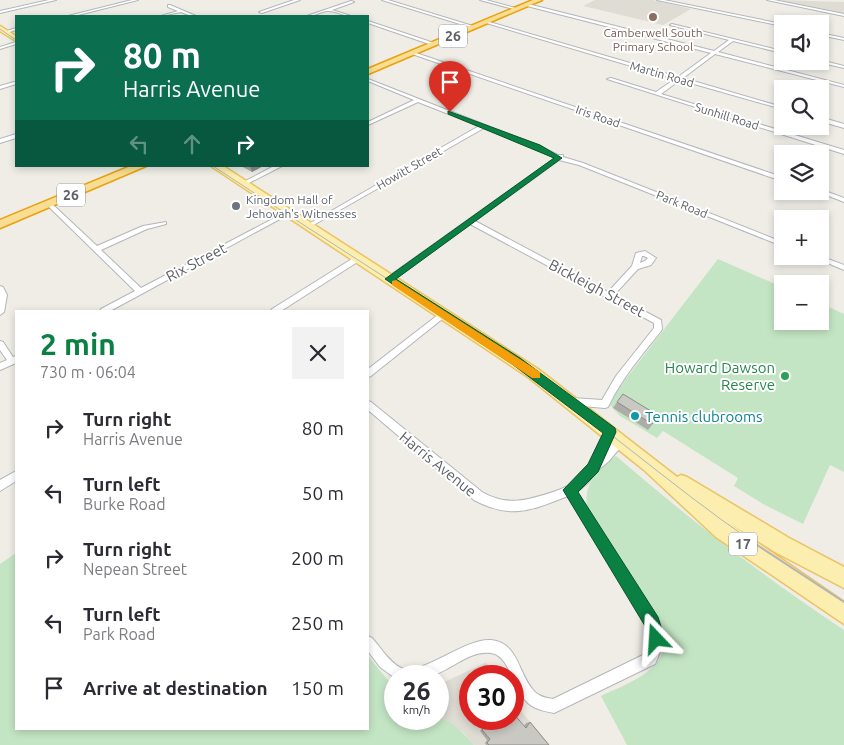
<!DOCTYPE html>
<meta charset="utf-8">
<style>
body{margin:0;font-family:Ubuntu,sans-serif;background:#f2f2f3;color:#2b2b33;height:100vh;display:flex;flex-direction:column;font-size:19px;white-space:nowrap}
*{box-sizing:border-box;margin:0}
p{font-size:16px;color:#7c7c81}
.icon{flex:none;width:28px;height:28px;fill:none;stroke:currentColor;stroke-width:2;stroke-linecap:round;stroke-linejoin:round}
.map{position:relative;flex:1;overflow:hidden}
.side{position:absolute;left:15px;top:310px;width:354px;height:420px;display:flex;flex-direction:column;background:#fff;border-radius:0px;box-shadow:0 2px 8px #0003}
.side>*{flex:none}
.banner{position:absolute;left:15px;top:15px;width:354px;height:152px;border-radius:0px;box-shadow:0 2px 8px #0003;background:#0b6e4f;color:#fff;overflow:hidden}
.tools{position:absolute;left:774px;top:15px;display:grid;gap:10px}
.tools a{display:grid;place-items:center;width:55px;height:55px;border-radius:0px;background:#fff;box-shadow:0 2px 8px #0003;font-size:25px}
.speed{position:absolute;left:384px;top:665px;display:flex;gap:10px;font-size:25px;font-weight:700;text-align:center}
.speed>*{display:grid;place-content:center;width:65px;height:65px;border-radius:50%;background:#fff;box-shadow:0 2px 8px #0003;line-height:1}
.speed small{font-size:12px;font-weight:400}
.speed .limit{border:8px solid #d22;background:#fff;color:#111}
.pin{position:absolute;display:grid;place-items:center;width:42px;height:42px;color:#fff;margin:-51px -21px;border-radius:50% 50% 50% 0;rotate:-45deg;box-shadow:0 0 5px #0007}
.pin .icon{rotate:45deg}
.me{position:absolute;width:55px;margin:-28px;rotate:340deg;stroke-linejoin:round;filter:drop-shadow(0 0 4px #0008)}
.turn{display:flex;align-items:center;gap:18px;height:105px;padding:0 25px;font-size:22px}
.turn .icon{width:65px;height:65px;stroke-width:2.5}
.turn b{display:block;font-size:35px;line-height:42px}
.lanes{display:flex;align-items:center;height:48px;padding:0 25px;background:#0003;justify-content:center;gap:25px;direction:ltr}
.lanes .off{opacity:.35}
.round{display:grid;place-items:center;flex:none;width:52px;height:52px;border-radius:0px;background:#f2f2f3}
.summary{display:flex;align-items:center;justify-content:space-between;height:85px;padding:0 25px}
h1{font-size:30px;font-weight:700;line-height:38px;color:#0b8043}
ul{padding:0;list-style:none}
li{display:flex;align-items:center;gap:15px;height:65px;padding:0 25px}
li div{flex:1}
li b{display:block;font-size:19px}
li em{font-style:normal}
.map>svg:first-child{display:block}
.education{fill:#dfdcd4}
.green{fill:#c4e5c4}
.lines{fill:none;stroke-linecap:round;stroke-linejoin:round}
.street-casing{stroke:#b3b6ba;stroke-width:2}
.primary-casing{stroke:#ebc363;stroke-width:3}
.highway-casing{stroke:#eaa10b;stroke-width:3}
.street{fill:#fff;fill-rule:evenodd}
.primary{fill:#fbeeaf;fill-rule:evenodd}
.highway{fill:#f8dd94;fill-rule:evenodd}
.tram-far1{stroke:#b4b5b5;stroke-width:1}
.tram{stroke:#b4b5b5;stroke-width:2}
.wall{fill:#aeaca7}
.shaded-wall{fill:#8d8c88}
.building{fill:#cac8c2;stroke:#8d8c88}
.route{fill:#0b8043;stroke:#07532c}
.slow{fill:#f59e0b}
.education-dot{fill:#8d6e63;stroke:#fff;stroke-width:2}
.worship-dot{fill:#6b7280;stroke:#fff;stroke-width:2}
.leisure-dot{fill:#2e9e5b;stroke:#fff;stroke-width:2}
.culture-dot{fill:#0f9aa8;stroke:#fff;stroke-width:2}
.labels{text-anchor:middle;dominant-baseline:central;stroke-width:4;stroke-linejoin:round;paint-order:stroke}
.far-education-label{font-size:12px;fill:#785e54;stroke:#fff}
.far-street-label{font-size:12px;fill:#5d6165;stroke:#fff}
.far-worship-label{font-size:12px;fill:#5b616d;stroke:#fff;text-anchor:start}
.shield{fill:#fff;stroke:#8e9093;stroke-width:1}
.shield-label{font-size:14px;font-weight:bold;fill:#5d6165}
.street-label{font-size:15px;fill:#5d6165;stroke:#fff}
.leisure-label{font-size:15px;fill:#27864d;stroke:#fff;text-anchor:end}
.culture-label{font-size:15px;fill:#0d838f;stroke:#fff;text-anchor:start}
</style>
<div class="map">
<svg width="844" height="745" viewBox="0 0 844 745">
<rect width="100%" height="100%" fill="#efede6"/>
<g class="education">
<path d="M595 0H653L691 9 663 25 583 6Z"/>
<path d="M776 0 844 2V14Z"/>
<path d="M485 663 494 667 499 676H470V719H512L513 701 549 745H474L464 733 444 719 438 717V685Z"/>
</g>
<g class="green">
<path d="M718 259 782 287V321H820V303L844 314V472L830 465 803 524 765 505 734 486 738 478 663 431 657 438 620 416 610 405 612 397Z"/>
<path d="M616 456C689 519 764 577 844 630V745H627L601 696C633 681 677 667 661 624L587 505C584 484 598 467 616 456Z"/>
<path d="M16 553V729H368V656L395 689V719H438V717C452 721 464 733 474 745H0V564Z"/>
</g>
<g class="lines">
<defs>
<g id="street">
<path d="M49 0H56L0 13V11Z"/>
<path d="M132 0H138L74 16H68Z"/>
<path d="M294 0H300L262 13 259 12Z"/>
<path d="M382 0H388L476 27 473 28Z"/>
<path d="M480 0H486L519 9 517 10Z"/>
<path d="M657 0H664L782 24V26Z"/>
<path d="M767 0H774L844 14V16Z"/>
<path d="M351 1 354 2 332 10 351 16C343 16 334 10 327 11 320 12 314 16 307 16Z"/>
<path d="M528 4 714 51 729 40 670 25 672 24 782 51V53L733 41 718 52 844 85V87L715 54 683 78 782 107V109L680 80 661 94 844 150V154L607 79 611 78 656 92 675 79 483 22 486 21 678 77 711 53 527 6Z"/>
<path d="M168 5H170L196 16H191L181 12 161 16 178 11 168 7Z"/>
<path d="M368 21 434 43 435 44 432 45 368 23Z"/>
<path d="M16 28V30L6 33 4 32Z"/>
<path d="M820 33 844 38V40L820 35Z"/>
<path d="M16 42V44L0 49V47Z"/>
<path d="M413 52 782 177V181L412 54Z"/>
<path d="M820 60 844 66V68L818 62Z"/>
<path d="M368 79 539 146 558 155H563V157L583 163 782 242V246L579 165 559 160 475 221 608 292 632 266 636 253 645 251 656 258 651 265 638 269 614 295 661 320 662 329 661 331C642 355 621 379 608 407L605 408 570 405 568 402 570 399 573 398 602 400 616 376 654 328V323L470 224 392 281H386L385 279 555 158 535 148 484 128 310 227H306L305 226 479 126 418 102 368 125V122L414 100 368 81ZM642 256H644L648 258 645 261 640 263Z"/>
<path d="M14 82H16V84L0 89V86Z"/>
<path d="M820 117 844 124V128L820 121Z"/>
<path d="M16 134V138L0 143V139Z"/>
<path d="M274 166H282L245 185 240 184Z"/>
<path d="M820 189 844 198V202L816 191H820Z"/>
<path d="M49 202 51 203 97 246 143 226 166 222V224L147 229 101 250 141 288 286 212 288 211 291 213 110 311H100L101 309 135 291 47 205V203Z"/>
<path d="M811 256H820L844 265V270Z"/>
<path d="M355 257H361L362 259 281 311H271L272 309Z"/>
<path d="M0 286 3 287 7 295 4 312 0 315Z"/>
<path d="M443 311 446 312 447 314 446 316 371 376 368 377V369Z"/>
<path d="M0 341 3 342 13 357 16 356V363L0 370V363L7 360 0 350Z"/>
<path d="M368 401 371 402 482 492C508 507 529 500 556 491 563 488 570 486 576 481 591 466 598 447 607 428L610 427 613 428 615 431 608 448C612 443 617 434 624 437L626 440 624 443 609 461 596 472 588 483 577 492 656 619C663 635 663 648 655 664L554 713C544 711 533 709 526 701 514 689 509 655 491 653 468 650 451 671 430 676 420 679 406 676 395 676V678L380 667 368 651V636L372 638C381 648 389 662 401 668 421 677 464 638 491 640 520 643 518 677 536 693 541 697 547 698 553 699L645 654C651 645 650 636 647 626L568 496C532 510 511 520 474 500L368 410Z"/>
<path d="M16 471V481L0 491V480Z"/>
</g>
<g id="primary">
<path d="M0 26 16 36V41L0 31Z"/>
<path d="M211 166H223L538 369 677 477 681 475 687 477 789 538 844 567V588L775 552 729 523 844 602V624L716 537 644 470 528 377Z"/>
</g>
<g id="highway">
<path d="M533 0H542L368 74V69Z"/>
<path d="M131 166H146L0 228V220Z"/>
</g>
</defs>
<use href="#street" class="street-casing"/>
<use href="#primary" class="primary-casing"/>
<use href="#highway" class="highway-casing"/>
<use href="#street" class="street"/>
<use href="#primary" class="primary"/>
<use href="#highway" class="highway"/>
<g class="tram-far1">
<path d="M0 29 16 40"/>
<path d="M213 166C313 232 415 295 514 363 595 418 669 484 750 540"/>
</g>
<path class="tram" d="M748 539 844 602"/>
</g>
<g class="wall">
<path d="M241 166H263L252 172Z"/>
<path d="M617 402 659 416 648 430 613 408Z"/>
<path d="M490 719H512L524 726 526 723 530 722 549 745H486L485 743 487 740 480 731Z"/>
</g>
<path class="shaded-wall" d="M250 166H263L252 172Z"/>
<g class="building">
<path d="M623 394 659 416 652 424 617 402Z"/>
<path d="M512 712 526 728 530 722 549 745H489L487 743 490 739 482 730 492 719H512Z"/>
</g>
<path class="route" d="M448 111 540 145 562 158 396 279 520 358 615 428 616 432 598 472 578 492 658 617 665 639 662 645 656 647 651 645 645 626 563 490 588 464 603 433 512 364 385 279 554 158 448 114Z"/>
<path class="slow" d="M396 280 540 372V378H532L392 285V281Z"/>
<circle class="education-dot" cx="653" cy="17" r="5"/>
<circle class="worship-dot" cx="236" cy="206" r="5"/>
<circle class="leisure-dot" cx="785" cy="376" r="5"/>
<circle class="culture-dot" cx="635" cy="416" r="5"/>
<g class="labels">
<g class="far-education-label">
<text x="653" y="32">Camberwell South<tspan x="653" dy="14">Primary School</tspan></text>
</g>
<g class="far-street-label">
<text transform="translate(662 74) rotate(16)">Martin Road</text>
<text transform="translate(598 116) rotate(19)">Iris Road</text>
<text transform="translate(727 116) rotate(17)">Sunhill Road</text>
<text transform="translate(409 168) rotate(-30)">Howitt Street</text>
<text transform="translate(682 204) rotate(22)">Park Road</text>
</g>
<g class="far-worship-label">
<text x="246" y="199">Kingdom Hall of<tspan x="246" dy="14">Jehovah's Witnesses</tspan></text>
</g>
<g class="shield">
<rect x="439" y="24.5" width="28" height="23" rx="4"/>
<rect x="57" y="183.5" width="28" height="23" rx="4"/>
<rect x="729" y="532.5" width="28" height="23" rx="4"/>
</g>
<g class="shield-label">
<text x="453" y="36">26</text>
<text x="71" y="195">26</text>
<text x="743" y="544">17</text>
</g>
<g class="street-label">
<text transform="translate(196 262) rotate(-28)">Rix Street</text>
<text transform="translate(597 288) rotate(28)">Bickleigh Street</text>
<text transform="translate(438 464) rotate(39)">Harris Avenue</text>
</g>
<g class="leisure-label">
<text x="775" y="367">Howard Dawson<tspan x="775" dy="17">Reserve</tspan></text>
</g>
<g class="culture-label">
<text x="645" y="416">Tennis clubrooms</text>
</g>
</g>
</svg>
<div class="tools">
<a><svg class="icon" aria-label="sound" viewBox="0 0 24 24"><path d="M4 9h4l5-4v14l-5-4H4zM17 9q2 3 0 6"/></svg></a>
<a><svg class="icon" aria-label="search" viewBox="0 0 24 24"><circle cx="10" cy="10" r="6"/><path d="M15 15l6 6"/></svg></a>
<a><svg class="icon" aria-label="layers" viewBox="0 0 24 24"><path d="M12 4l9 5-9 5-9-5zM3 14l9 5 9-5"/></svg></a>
<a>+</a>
<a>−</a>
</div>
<div class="speed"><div>26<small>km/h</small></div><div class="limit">30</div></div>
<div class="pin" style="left:450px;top:112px;background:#d93025"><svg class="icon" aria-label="arrive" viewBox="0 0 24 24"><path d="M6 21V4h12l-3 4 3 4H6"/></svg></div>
<svg class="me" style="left:656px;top:639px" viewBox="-20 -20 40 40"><path d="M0-17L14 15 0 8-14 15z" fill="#0b8043" stroke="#fff" stroke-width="4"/></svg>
<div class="banner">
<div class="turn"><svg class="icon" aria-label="right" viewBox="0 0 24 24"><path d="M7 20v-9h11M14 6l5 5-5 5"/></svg><div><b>80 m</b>Harris Avenue</div></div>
<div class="lanes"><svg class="icon off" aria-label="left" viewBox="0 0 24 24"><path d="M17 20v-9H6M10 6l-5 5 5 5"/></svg><svg class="icon off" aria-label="ahead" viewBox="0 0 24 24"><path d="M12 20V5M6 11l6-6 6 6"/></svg><svg class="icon" aria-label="right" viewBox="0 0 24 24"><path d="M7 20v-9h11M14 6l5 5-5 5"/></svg></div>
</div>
<section class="side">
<div class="summary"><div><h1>2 min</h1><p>730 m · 06:04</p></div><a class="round"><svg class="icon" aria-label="close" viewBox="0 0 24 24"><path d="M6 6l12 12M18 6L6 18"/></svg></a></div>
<ul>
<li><svg class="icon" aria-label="right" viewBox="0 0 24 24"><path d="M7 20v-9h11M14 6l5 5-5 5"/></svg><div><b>Turn right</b><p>Harris Avenue</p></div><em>80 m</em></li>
<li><svg class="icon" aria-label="left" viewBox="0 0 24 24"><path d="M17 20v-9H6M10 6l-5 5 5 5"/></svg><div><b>Turn left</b><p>Burke Road</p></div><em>50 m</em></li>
<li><svg class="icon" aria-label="right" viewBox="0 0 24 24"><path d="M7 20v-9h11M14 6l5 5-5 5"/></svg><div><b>Turn right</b><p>Nepean Street</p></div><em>200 m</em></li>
<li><svg class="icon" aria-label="left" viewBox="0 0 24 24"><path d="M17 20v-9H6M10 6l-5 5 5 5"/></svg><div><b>Turn left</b><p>Park Road</p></div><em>250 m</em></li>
<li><svg class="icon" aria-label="arrive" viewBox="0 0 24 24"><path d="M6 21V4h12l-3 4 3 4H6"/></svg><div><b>Arrive at destination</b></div><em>150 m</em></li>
</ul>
</section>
</div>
